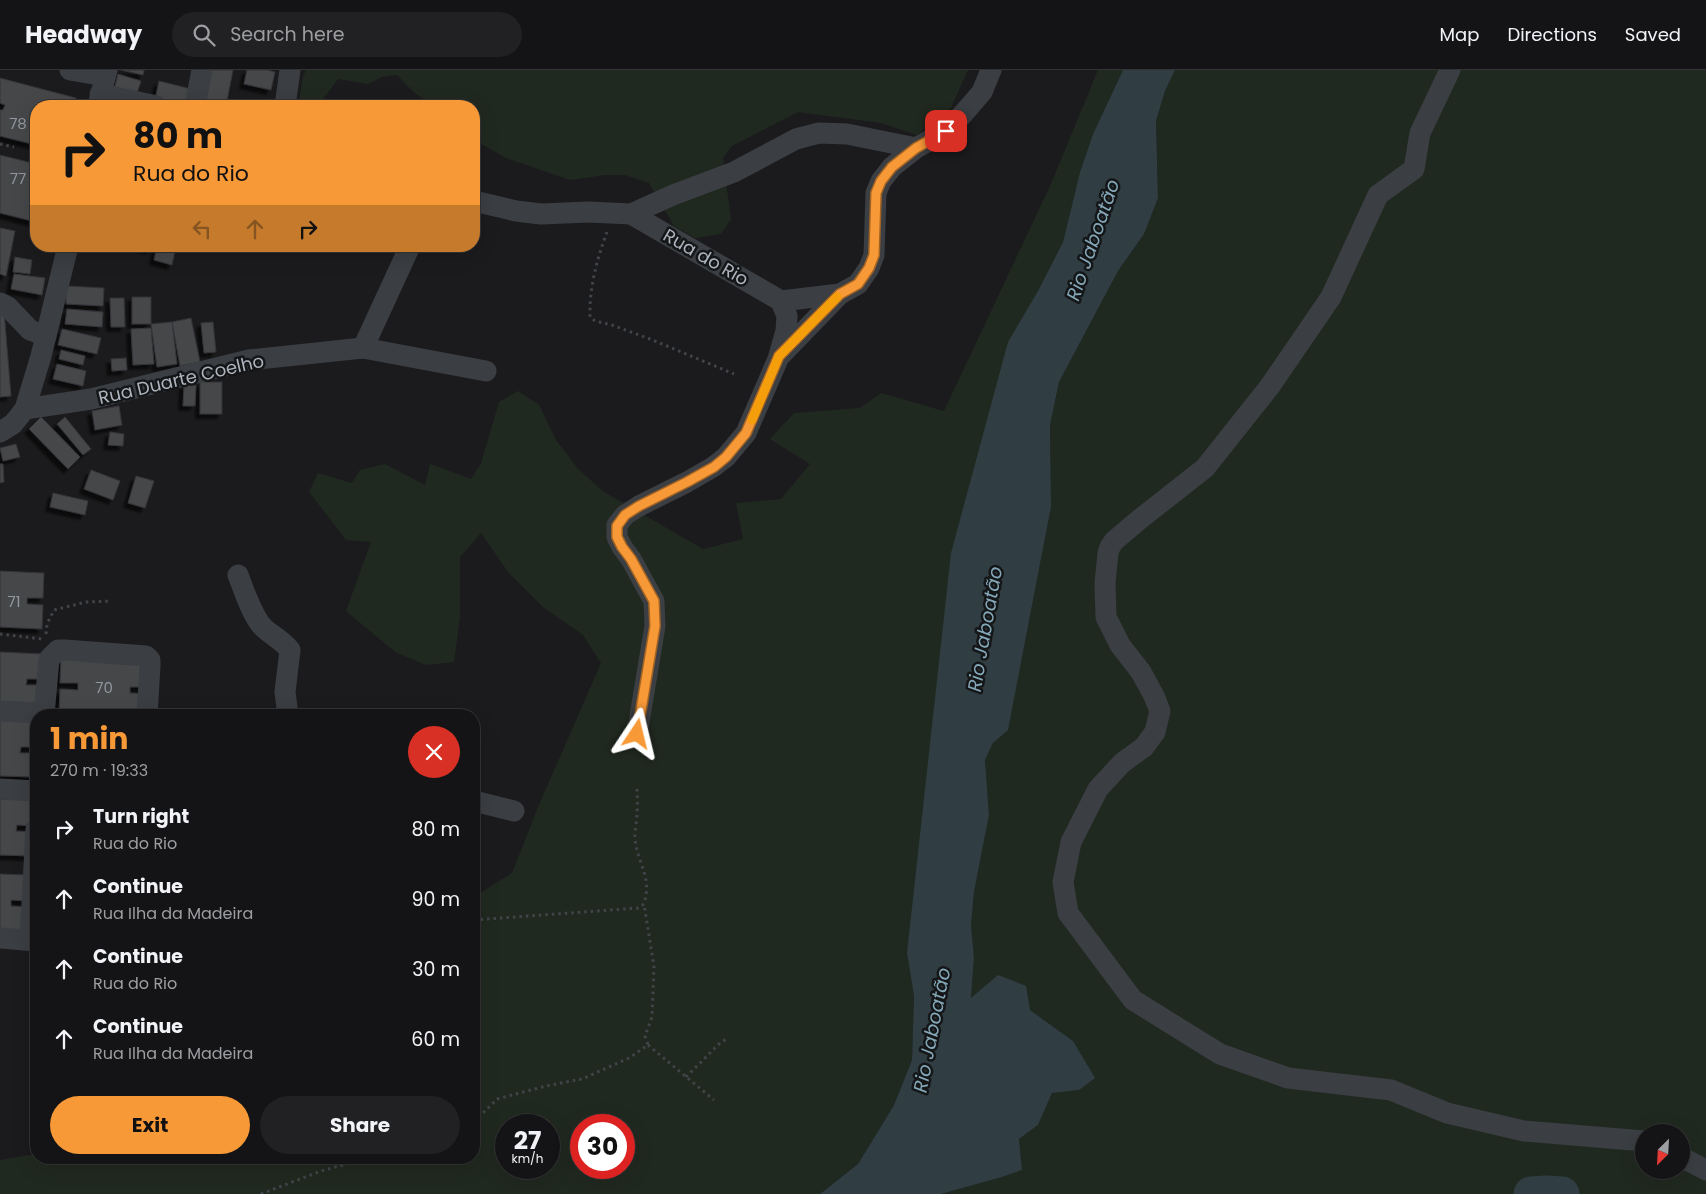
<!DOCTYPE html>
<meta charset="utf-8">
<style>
body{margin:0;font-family:Poppins,sans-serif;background:#212123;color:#f1f3f6;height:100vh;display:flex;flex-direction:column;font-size:19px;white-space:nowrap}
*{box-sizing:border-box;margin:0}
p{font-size:16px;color:#9d9ea1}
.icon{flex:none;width:28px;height:28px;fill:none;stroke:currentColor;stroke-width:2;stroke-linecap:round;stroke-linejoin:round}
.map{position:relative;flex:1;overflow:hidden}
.panel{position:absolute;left:30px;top:639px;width:450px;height:455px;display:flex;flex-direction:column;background:#141416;border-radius:20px;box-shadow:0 5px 20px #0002,0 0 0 1px #333335}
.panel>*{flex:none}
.hud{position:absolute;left:30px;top:30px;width:450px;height:152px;border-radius:20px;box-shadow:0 5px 20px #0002,0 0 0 1px #333335;background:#f89938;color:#111;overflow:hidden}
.needle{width:32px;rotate:204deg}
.fabs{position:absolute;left:1635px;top:1054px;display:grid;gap:10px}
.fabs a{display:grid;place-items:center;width:55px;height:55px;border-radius:50%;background:#141416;box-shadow:0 5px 20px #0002,0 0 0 1px #333335;font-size:25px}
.speed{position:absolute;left:495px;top:1044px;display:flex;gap:10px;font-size:25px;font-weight:700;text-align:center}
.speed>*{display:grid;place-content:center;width:65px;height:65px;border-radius:50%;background:#141416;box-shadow:0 5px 20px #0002,0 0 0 1px #333335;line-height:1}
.speed small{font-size:12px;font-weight:400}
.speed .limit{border:8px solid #d22;background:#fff;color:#111}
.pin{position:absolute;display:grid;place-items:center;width:42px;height:42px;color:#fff;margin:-21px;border-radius:10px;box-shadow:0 2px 8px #0006}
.me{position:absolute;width:55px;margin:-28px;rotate:10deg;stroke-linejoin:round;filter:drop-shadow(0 0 4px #0008)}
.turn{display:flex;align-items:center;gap:18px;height:105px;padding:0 20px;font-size:22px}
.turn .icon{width:65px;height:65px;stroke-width:2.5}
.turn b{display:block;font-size:35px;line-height:42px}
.lanes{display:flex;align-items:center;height:48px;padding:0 20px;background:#0003;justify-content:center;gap:25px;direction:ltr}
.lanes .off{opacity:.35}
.round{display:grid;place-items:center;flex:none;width:52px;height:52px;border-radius:26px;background:#212123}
.overview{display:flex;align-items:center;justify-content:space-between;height:85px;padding:0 20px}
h1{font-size:30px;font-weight:700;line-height:38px;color:#f89938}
.cta{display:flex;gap:10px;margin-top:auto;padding:10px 20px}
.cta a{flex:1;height:58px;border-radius:30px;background:#f89938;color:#111;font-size:20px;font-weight:700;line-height:58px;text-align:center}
.cta a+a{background:#212123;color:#f1f3f6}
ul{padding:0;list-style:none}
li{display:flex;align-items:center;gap:15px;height:70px;padding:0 20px}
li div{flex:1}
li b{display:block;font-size:19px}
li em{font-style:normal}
header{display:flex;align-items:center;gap:30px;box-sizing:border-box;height:70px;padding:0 25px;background:#141416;border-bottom:1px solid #333335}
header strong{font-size:24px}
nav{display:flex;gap:28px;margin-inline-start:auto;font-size:18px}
.search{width:350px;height:45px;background:#212123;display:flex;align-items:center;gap:12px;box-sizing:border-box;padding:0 18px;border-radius:28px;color:#9d9ea1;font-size:19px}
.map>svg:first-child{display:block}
.green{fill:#202920;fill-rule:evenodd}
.water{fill:#303d42}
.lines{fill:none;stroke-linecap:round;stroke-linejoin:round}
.river{stroke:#303d42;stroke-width:35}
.building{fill:#45464a;stroke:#343539;filter:url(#shadow)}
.path{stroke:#414549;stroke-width:3;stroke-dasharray:2.5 4;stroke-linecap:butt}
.street{stroke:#3b3e42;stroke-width:21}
.route-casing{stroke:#a16324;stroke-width:12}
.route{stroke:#f89938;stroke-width:9}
.slow{stroke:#f59e0b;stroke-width:9}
.labels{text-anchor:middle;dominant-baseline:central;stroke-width:5;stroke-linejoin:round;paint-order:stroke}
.number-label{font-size:15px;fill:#9398a0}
.street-label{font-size:18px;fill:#adb4bd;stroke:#151618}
.water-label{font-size:19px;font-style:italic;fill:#84a8b8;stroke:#151618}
</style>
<header>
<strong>Headway</strong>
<div class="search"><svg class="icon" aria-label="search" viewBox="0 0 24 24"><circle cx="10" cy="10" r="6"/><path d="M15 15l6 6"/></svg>Search here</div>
<nav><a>Map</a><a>Directions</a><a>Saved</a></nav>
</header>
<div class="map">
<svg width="1706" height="1124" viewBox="0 0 1706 1124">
<defs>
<filter id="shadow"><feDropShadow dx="-4.5" dy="4.5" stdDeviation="1" flood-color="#0009"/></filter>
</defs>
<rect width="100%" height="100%" fill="#1b1b1d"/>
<g class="green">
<path d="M306 0H968L951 38 917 65 881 53 798 42 732 76 723 88 731 149 721 164 695 168 674 156 649 113 625 105H605L570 110 506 88 474 70V36C433 36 425 36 397 5L382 7 368 14 338 9 324 28 321 36H298L303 7Z"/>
<path d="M1098 0H1123L1093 64 1080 102 1063 172 1038 221 907 883 914 926 912 990 894 1035 858 1094 820 1124H0V1090L36 1084V1088H474V827L512 803 538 737 601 593 583 565 543 537 508 502 481 463 460 487V547L454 592 426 595 395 582 346 541 371 472 346 470 309 422 318 403 352 413 360 400 385 394 425 415 430 394 471 409 481 393 499 332 518 321 539 335 556 370 579 400 604 422 703 479 743 469 736 433 781 429 810 394 770 369 794 343 860 338 881 323 944 341 1050 116ZM506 1055H549V1098H506ZM581 1055H624V1098H581Z"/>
<path d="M1175 0H1706V1124H941L1002 1107 1022 1100 1019 1069 1038 1055 1052 1023 1079 1020 1073 971 1030 940 971 929 974 887 971 855 974 822 989 745 985 690 993 673 1008 659 1051 437 1050 355 1059 312 1118 201 1144 164 1158 128 1156 51 1165 21ZM1644 1062H1681V1100H1644Z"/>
</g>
<path class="water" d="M1123 0H1175L1165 21 1156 51 1158 128 1144 164 1118 201 1059 312 1050 355 1051 437 1008 660 993 673 985 690 989 745 974 822 971 855 974 887 971 928 998 905 1026 916 1030 940 1073 971 1095 1008 1079 1020 1052 1023 1038 1055 1019 1069 1022 1100 1002 1107 941 1124H820L858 1094 894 1035 912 990 914 926 907 883 951 483 1008 272 1038 221 1063 172 1080 102 1093 64Z"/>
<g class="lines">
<path class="river" d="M1531 1124 1546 1123 1562 1124"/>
</g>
<g class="building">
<path d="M121 0H144L143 5Z"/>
<path d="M208 0H233L226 36H202Z"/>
<path d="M247 0H267L275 2 271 20 244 14Z"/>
<path d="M118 4 141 11 136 26 114 20Z"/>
<path d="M0 8 76 28 74 36H36V75L0 66V40H3L5 35 0 33Z"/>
<path d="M159 11 191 19 187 36H180L155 30Z"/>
<path d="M0 85 36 94V152L0 143Z"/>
<path d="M0 158 15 161 6 206 0 204Z"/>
<path d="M131 176H151V180Z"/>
<path d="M157 176H176L172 195 154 190Z"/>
<path d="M15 187 32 190 30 204 13 202Z"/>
<path d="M14 204 45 208 42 225 11 219Z"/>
<path d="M66 216 104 218 103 236 66 234Z"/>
<rect x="132" y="227" width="19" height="27"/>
<path d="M110 228H124L125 257H111Z"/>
<path d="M67 239 103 242 102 257 65 254Z"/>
<path d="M4 241 11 326 0 327V242Z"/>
<path d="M191 248 200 292 180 296 172 252Z"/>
<path d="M172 252 177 294 157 297 151 254Z"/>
<path d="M213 252 216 282 204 283 201 253Z"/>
<path d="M151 258 154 294 133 295 131 259Z"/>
<path d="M62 259 101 268 97 284 58 275Z"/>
<path d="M61 280 85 286 83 295 59 289Z"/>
<path d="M126 288 127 300 112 301 111 289Z"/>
<path d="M57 294 86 301 83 316 53 309Z"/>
<rect x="200" y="312" width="22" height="32"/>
<path d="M184 315H196L195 336H183Z"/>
<path d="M119 336 122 355 95 360 92 341Z"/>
<path d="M41 347 80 387 68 399 29 359Z"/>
<path d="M65 347 91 379 83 385 57 354Z"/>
<path d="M110 362 124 364 123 376 108 375Z"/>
<path d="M16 374 20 387 3 391 0 378Z"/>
<path d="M0 394H3L4 412 0 413Z"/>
<path d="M91 400 120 411 113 430 84 419Z"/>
<path d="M136 406 154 411 145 438 128 433Z"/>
<path d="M53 423 88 431 85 445 50 437Z"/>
<path d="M0 501 44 503 43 528H27V534L43 535 42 559 0 557Z"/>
<path d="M0 582 43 584 42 609H27L26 615H43L42 640 0 638Z"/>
<path d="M61 588 146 592 145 617H130V623L146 624 145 645 59 644 60 619 78 620V613H60Z"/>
<path d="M0 650 36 652V677H21L20 683H36V707L0 706Z"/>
<path d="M0 729 33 730 32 756 17 755 16 761 32 762 31 786 0 785Z"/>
<path d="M0 804 28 805 27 831 11 830V836L27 837 26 861 0 860Z"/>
</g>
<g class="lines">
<g class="path">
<path d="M0 74 14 77"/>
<path d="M607 162C597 189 589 218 590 247L595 251 612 255 650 269 734 304"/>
<path d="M0 564 42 569"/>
<path d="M46 564 47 554 54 540 86 532 111 531"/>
<path d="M474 850 638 838 644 834C652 807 639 797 635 770 634 762 637 752 637 743 638 734 637 725 637 716"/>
<path d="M648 975 714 1030"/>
<path d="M686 1007 720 973 728 968"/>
<path d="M474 1052 497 1029 546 1016 582 1009 629 988 648 975 645 966 652 947 654 897 644 834"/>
<path d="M261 1124 321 1101 369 1088"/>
</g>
<g class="street">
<path d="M70 0 105 6"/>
<path d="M1450 0 1420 63 1414 99 1378 125 1331 227 1270 316 1205 398 1140 449 1114 471 1110 477 1108 483 1105 513 1106 547 1120 575 1141 602 1154 626 1160 641 1155 662 1144 677 1122 693 1098 719 1071 772 1063 812 1068 843 1133 930 1220 984 1288 1008 1391 1020 1447 1043 1524 1061 1644 1071"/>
<path d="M100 24 157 36"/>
<path d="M98 36 107 0"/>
<path d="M195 36 202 0"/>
<path d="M285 36 290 0"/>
<path d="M474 131 516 141 541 144 589 142 631 144 673 125 734 102 796 69 819 63 847 64 916 78"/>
<path d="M631 144 781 231 840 224 858 214 869 198 874 185 876 123 881 111 892 97 916 78 946 61 963 44 982 22 991 0"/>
<path d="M0 233 8 237 30 260 46 266"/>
<path d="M363 278 410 176"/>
<path d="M781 285 840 224"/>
<path d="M25 339 91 329 249 290 363 278 486 301"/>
<path d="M0 362 13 354 25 339 41 286 68 176"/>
<path d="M238 505C244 520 253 549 265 559 274 567 282 570 290 580L285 622 288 645"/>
<path d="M0 641 44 643"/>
<path d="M44 645 49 589 58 580H65L146 586 150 590V596L147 645"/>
<path d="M637 664 655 556 654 531 631 489 622 477 617 467V455L625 445 639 436 687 412 713 397 726 387 746 363 778 289 786 261 787 246 781 231"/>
<path d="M0 719 36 721"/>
<path d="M474 731 514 741"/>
<path d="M0 868 36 871"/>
<path d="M30 870 36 759"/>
<path d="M1681 1087 1706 1100"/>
</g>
</g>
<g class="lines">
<defs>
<path id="route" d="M637 664 655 556 654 531 631 489 622 477 617 467V456L625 445 639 436 687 412 714 397 726 387 746 363 779 286 840 224 858 214 869 198 874 185 876 123 881 111 892 97 916 78 946 61"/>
</defs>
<use href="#route" class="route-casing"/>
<use href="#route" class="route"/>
<path class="slow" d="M752 350 779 286 837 227"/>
</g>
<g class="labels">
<g class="number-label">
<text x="18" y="53">78</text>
<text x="18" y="108">77</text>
<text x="14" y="531">71</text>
<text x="104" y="617">70</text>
</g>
<g class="street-label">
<text transform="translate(706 187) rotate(30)">Rua do Rio</text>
<text transform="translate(181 309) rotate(-13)">Rua Duarte Coelho</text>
</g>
<g class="water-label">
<text transform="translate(1093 170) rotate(-71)">Rio Jaboatão</text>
<text transform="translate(985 559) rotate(-80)">Rio Jaboatão</text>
<text transform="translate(932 960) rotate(-79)">Rio Jaboatão</text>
</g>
</g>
</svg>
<div class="fabs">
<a><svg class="needle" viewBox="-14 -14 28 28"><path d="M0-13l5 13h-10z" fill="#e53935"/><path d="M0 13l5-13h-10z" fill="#9d9ea1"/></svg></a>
</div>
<div class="speed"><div>27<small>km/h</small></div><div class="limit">30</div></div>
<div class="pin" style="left:946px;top:61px;background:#d93025"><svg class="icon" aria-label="arrive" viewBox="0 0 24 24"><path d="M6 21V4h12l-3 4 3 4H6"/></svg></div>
<svg class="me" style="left:637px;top:664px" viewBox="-20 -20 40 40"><path d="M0-17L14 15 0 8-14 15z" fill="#f89938" stroke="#fff" stroke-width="4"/></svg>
<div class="hud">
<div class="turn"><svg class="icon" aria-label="right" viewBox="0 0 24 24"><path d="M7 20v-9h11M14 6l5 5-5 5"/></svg><div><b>80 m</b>Rua do Rio</div></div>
<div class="lanes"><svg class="icon off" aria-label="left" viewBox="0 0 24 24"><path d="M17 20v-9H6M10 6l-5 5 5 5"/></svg><svg class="icon off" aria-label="ahead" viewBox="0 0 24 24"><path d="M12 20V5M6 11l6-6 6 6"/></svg><svg class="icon" aria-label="right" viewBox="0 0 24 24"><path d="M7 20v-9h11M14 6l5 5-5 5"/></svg></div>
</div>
<section class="panel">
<div class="overview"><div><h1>1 min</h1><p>270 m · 19:33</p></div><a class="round" style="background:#d93025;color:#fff"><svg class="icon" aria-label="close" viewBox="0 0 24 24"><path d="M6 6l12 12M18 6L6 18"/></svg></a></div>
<ul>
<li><svg class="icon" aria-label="right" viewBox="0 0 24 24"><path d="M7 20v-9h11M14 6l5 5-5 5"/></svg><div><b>Turn right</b><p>Rua do Rio</p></div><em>80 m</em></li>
<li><svg class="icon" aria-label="ahead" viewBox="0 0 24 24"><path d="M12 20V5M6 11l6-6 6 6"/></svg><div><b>Continue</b><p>Rua Ilha da Madeira</p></div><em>90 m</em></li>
<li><svg class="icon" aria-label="ahead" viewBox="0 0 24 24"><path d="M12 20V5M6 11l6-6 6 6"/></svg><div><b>Continue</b><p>Rua do Rio</p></div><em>30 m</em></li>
<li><svg class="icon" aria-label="ahead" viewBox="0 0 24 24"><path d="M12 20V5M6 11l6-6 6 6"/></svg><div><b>Continue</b><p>Rua Ilha da Madeira</p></div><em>60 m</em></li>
</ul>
<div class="cta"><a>Exit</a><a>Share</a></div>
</section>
</div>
